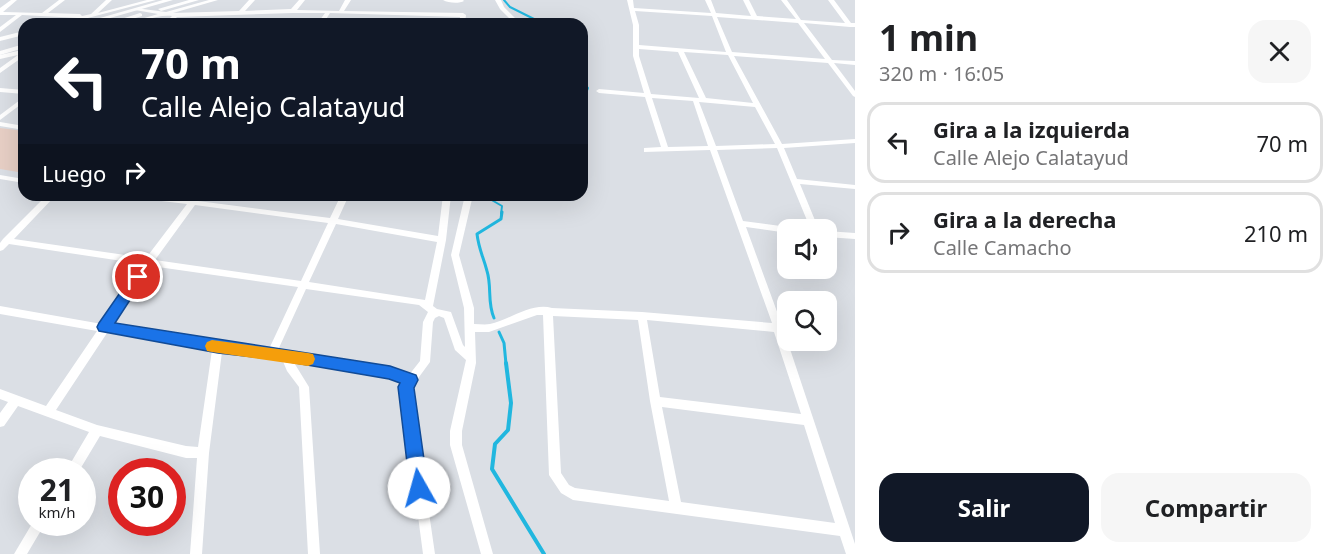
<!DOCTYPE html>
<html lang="es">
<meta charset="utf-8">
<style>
body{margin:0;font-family:"Noto Sans",sans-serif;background:#f6f6f6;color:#202124;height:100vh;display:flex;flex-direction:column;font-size:22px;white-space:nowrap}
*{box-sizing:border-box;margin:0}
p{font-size:20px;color:#757577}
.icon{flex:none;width:33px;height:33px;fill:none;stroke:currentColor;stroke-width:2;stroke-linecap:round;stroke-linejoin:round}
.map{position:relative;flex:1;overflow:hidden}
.panel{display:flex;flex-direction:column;background:#fff;width:480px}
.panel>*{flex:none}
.top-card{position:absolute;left:18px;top:18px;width:570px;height:183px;border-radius:18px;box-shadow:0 6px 24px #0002;background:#111827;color:#fff;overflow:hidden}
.controls{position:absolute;left:777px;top:219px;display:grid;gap:12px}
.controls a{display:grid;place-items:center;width:60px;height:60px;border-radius:12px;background:#fff;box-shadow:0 6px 24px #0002;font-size:30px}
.speed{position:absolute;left:18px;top:458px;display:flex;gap:12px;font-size:30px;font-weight:700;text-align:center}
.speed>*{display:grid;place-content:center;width:78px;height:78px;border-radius:50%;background:#fff;box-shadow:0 6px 24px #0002;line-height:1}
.speed small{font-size:15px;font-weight:400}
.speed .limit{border:9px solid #d22;background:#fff;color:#111}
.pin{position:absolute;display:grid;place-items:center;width:51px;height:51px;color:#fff;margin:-26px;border:3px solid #fff;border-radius:50%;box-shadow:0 2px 6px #0007}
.me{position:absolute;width:66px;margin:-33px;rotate:353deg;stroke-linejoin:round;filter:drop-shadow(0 0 4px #0008)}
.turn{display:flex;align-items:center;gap:21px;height:126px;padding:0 24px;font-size:27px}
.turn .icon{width:78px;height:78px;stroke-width:2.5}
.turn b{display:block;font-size:42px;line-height:51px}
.then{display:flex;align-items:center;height:57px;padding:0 24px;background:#0003;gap:12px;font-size:22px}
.round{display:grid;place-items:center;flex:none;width:63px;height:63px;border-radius:18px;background:#f6f6f6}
.summary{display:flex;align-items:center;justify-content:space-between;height:102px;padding:0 24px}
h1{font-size:36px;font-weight:700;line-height:45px}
.button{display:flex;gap:12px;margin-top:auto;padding:12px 24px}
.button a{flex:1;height:69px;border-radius:18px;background:#111827;color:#fff;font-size:24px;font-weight:700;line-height:69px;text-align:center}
.button a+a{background:#f6f6f6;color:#202124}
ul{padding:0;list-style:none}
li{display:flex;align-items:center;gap:18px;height:81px;margin:0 12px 9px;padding:0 12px;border:3px solid #e0e0e0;border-radius:18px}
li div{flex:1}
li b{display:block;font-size:22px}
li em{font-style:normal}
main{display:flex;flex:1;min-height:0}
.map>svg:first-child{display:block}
.education{fill:#e7cfc5}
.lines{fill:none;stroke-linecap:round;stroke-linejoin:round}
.stream-far2{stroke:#21b7df;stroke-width:2}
.stream-far1{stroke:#21b7df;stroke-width:3}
.stream{stroke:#21b7df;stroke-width:4}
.minor{fill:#fff;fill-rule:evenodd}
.tertiary{fill:#fff;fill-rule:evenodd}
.route{fill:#1a73e8;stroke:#114b97;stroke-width:1.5}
.slow{fill:#f59e0b}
</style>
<main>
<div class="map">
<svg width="855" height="554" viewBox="0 0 855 554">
<rect width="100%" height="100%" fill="#dbdfe5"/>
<path class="education" d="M0 128 24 131V173L0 169Z"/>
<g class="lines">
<g class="stream-far2">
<path d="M504 0 510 7 544 24"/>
<path d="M582 80 588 88 582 104"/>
<path d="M483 195 502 206 501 214"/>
</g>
<g class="stream-far1">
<path d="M494 318C487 302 492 287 487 271 483 256 479 250 477 234L501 219 502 212"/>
<path d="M499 332 504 343 506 364"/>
</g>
<path class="stream" d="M506 363 511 403 508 430 495 444 492 469 544 554"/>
<g class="minor">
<path d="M11 0H17L3 12 42 13 59 0H65L48 13 80 14 82 16 91 14 106 0H112L98 13 147 0H156L65 24H56L78 18 22 15 0 32V27L16 15H0V8Z"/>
<path d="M209 0H218L173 13 239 11 249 0H255L245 11 291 9 299 0H305L297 10 339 11 345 0H351L344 11 463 13 466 15 465 24H459L460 17 330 13 323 24H317L325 13H293L177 17 170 24H164L172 16C156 14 140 24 124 24L158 14 135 10V8L166 12Z"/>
<path d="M443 0H463L464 1C459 4 448 3 443 0Z"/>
<path d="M495 0H501L504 7 521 24H515L500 9Z"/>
<path d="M627 0H633L634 8 711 13 705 0H711L716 13 751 16 743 0H749L757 16 796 19 781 0H787L801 20 845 23 828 0H834L851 23H855V27H850L804 23 832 60 855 61V65L834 63 855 91V97L853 96 828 63 734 56 782 144 855 139V143L784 148 797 179 855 185V189L800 184 819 230H811L777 148 717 150 743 221 788 227 792 230H788V233L746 227 783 328 855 544V554H846L840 536 573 500 561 493 549 475 543 315H537L489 332H475L476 363 462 431V445L493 554H481L450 445V431L466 360 455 350 444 318 439 316 435 318 433 322 430 362 411 388 435 554H423L401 387 403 382C367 371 330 365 293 361L309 387 320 554H308L299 387 287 371 282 359 222 352 209 453 202 554H190L197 458H186L100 436 79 471H66L89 432 18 406 4 426 0 427V413L8 402 0 399V389L46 406 97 331 0 314V306L102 324 142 264 9 244 3 250 0 251V243L3 239 47 195H56L14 239 146 258 187 204 136 198 132 195H156L190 200 194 195H202L198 201 330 218 341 195H349L338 219 438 236 443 195H451L446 240 433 306 437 309 451 312 463 345 465 347 464 308 451 255 465 195H473L459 255 474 308V324C479 324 485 325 490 324 509 320 532 302 552 308L642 312 772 323 710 150 644 152V148L661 147 645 97 599 93 596 91 599 89 644 93 633 56V25ZM635 11 712 16 726 52 639 45V25ZM717 17 798 23 825 59 732 52ZM639 49 678 52 699 98 651 94 639 56ZM684 52 728 55 753 103 706 98ZM652 98 693 101 708 146 668 147ZM699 102 755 107 775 144 716 146ZM195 205 328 223 301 281 155 260ZM336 224 437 242 425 300 309 282ZM151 266 298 287 269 349 217 343 111 325ZM306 289 419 305 428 312 423 322 420 361 409 375 364 363 278 350ZM553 316 638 320 650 401 669 501 575 488 569 485 561 473ZM647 320 774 332 801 414 660 397ZM107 333 212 350 198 447 186 446 97 425 56 410ZM662 407 804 425 835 523 681 502Z"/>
<path d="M219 22 223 23 224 24H216Z"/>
<path d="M24 31V35L0 41V37Z"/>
<path d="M22 50 24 51V56L0 73V68L18 55 0 59V55Z"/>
<path d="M0 88 24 90V94L0 92Z"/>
<path d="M24 97V102L0 120V115Z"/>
<path d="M0 122 24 126V130L0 126Z"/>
<path d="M0 175 24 179V183L0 179Z"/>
<path d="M826 231 855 233V239L826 237Z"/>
<path d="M33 522H46L27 554H14Z"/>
</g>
<g class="tertiary">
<path d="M163 0H173L89 24H79Z"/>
<path d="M189 0H199L161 11 158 9Z"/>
<path d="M140 13 142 14V16L116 24H106Z"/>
<path d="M24 44V48L0 55V51Z"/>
</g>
</g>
<path class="route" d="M138 272 145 277 115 323 390 366 416 375 418 380 414 388 428 488 426 494 419 497 413 494 410 488 398 387 400 383 389 379 272 359 218 353 99 331 97 327 99 323 133 274Z"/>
<path class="slow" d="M212 340 308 353 313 354 315 359 313 364 308 366 212 352 207 351 205 346 207 342Z"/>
</svg>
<div class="controls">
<a><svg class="icon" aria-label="sound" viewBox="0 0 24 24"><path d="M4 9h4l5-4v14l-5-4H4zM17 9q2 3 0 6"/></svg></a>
<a><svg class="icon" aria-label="search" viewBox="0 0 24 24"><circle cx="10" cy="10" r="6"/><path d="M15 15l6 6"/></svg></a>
</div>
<div class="speed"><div>21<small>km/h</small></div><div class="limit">30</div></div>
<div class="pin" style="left:138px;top:277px;background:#d93025"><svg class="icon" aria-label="arrive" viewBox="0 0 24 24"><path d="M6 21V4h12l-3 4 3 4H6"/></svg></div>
<svg class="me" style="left:419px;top:488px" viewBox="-20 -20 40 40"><circle r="19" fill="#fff"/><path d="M0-13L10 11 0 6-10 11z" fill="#1a73e8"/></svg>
<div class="top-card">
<div class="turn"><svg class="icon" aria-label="left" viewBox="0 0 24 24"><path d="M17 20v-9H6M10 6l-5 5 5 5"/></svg><div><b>70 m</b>Calle Alejo Calatayud</div></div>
<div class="then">Luego<svg class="icon" aria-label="right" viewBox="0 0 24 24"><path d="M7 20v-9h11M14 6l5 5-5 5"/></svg></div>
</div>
</div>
<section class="panel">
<div class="summary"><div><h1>1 min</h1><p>320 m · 16:05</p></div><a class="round"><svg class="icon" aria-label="close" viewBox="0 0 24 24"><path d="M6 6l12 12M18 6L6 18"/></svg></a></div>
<ul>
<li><svg class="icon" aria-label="left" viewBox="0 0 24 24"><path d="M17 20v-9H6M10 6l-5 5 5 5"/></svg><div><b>Gira a la izquierda</b><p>Calle Alejo Calatayud</p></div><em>70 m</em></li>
<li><svg class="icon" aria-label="right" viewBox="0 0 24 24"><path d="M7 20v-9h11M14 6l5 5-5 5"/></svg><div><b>Gira a la derecha</b><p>Calle Camacho</p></div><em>210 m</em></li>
</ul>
<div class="button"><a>Salir</a><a>Compartir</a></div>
</section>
</main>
